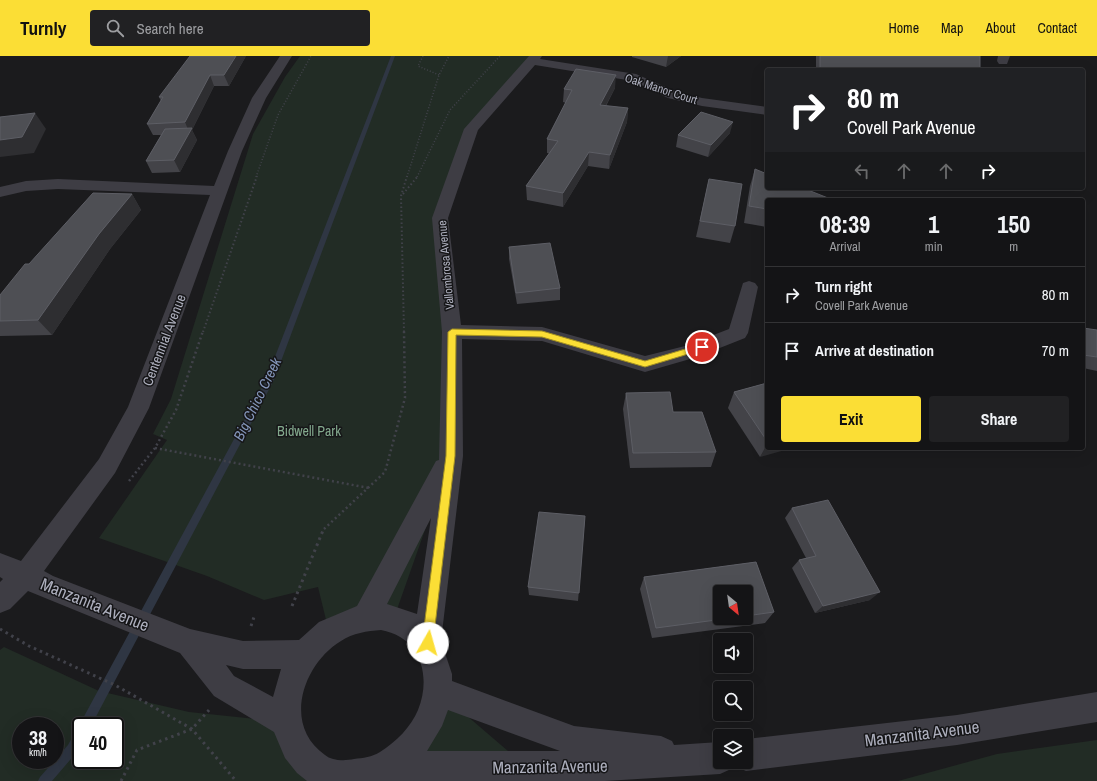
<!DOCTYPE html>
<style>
body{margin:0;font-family:"Archivo Narrow",sans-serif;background:#212123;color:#f1f3f6;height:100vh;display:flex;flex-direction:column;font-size:15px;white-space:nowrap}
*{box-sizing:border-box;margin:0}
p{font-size:13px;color:#9d9ea1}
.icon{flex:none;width:22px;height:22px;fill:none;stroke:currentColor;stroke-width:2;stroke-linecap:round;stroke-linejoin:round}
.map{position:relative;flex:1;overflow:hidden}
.details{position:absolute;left:765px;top:142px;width:320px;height:252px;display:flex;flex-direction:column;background:#141416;border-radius:4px;box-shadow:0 4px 16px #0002,0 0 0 1px #333335}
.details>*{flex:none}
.banner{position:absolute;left:765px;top:12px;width:320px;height:122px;border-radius:4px;box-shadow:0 4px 16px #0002,0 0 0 1px #333335;background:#202124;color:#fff;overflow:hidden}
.needle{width:26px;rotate:151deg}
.fabs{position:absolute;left:713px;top:529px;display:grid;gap:8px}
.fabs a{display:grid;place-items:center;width:40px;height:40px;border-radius:4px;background:#141416;box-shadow:0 4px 16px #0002,0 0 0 1px #333335;font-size:20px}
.speed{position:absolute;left:12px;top:661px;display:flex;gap:8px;font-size:20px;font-weight:700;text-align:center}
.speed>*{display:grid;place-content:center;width:52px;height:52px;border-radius:50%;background:#141416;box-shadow:0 4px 16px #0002,0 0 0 1px #333335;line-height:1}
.speed small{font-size:10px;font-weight:400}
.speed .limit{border:2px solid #111;border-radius:6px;background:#fff;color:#111}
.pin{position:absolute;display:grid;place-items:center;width:34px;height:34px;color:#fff;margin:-17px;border:2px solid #fff;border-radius:50%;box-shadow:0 1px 4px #0007}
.me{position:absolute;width:44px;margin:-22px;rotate:7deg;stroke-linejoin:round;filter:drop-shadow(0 0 3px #0008)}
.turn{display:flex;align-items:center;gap:14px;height:84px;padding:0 16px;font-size:18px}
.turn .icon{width:52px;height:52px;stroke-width:2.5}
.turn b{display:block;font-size:28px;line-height:34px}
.lanes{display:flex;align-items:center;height:38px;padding:0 16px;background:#0003;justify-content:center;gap:20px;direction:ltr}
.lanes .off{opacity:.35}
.eta{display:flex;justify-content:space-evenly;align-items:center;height:68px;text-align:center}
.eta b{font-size:24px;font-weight:800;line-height:28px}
.action{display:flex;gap:8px;margin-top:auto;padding:8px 16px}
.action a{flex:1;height:46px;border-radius:4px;background:#fbde35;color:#111;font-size:16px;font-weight:800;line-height:46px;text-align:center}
.action a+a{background:#212123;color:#f1f3f6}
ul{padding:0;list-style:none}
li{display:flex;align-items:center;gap:12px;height:56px;padding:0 16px;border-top:1px solid #333335}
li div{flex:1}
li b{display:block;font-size:15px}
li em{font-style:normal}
header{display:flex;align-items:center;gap:24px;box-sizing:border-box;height:56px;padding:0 20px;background:#fbde35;color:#111}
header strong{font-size:19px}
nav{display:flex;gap:22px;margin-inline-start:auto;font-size:14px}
.search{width:280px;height:36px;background:#212123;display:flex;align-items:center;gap:10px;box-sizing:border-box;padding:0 14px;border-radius:4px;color:#9d9ea1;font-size:15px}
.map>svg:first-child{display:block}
.green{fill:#222c25;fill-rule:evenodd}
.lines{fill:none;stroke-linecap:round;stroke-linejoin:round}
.stream{fill:#2f3643;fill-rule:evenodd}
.path-far3{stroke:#41424a;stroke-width:1.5;stroke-dasharray:1 2;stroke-linecap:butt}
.path-far2{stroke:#41424a;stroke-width:2;stroke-dasharray:1.5 2.5;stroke-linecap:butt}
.path-far1{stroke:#41424a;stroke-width:2.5;stroke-dasharray:2 3;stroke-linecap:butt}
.path{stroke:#41424a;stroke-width:3;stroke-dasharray:2.5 4;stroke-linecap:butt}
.minor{fill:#3e3d44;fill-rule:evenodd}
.wall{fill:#434348;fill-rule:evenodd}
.shaded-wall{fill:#2e2e31}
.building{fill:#4e4f54;stroke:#5d5e65}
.route{fill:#fbde35;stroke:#a39022}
.labels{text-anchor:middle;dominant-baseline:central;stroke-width:3;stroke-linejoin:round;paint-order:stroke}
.far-street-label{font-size:12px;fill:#adafbd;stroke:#161618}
.street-label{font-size:14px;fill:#adafbd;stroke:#161618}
.park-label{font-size:14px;fill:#83a98d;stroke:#161618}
.water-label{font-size:15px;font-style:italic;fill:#8395b9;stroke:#161618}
.near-street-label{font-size:17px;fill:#adafbd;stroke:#161618}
</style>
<header>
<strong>Turnly</strong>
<div class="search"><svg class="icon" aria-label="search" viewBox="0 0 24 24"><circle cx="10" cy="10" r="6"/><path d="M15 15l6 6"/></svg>Search here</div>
<nav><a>Home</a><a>Map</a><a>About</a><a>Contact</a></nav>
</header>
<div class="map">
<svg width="1097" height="725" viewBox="0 0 1097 725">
<rect width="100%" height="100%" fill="#1b1b1d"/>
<g class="green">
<path d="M300 0H536L471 73 440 162 451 400 394 562 329 576 318 531 264 544 207 520 99 482 167 384 153 378 171 343 253 78 285 21Z"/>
<path d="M4 591 99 635 189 656 286 666 300 699 387 711 438 635 543 725H0V594ZM21 670H55V704H21ZM81 670H115V704H81Z"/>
<path d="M1097 684V725H898L997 698Z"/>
</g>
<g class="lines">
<path class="stream" d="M391 0H395L274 324 91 670H81V688L76 697 52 725H38L40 721 68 689 77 673 80 672 81 666 266 324Z"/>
<g class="path-far3">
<path d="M423 0 418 10 439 19"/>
<path d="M256 121 278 59 311 0"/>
<path d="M407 121 439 19 449 0"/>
<path d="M417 121 450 54 500 0"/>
</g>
<g class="path-far2">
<path d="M403 138 418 120"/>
<path d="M203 276 257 120"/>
<path d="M404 276 401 140 407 120"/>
</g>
<g class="path-far1">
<path d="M155 392 369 432"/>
<path d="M129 425 155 392 176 354 203 275"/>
<path d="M324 473 385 416 405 342 404 275"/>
</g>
<g class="path">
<path d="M292 550 324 472"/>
<path d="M251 570 254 561"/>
<path d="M0 573 29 590 115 629 192 673 236 725"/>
<path d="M121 725 137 694 192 673 209 654"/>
</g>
<g class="minor">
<path d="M280 0H292L266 42 242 95 149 352 115 417 44 515 53 520 190 573 243 585 299 584 319 566 357 550 436 405 439 404 442 276 432 162 464 73 529 0H542L540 3 636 18 677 36 702 42 767 51V59L702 50 668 42 633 25 535 9 478 74 448 162 461 269 542 271 645 300 685 290 729 273 743 227 749 225 755 227 758 231 748 277 745 282 697 301 645 316 542 285 462 283 463 400 441 585 452 618V625L574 670 661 680 672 685 674 689 720 686V706H746V683L957 659 1097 636V666L957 689 746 715 735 710 734 707 731 713 720 718 605 725H307L297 717 285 702 274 676 214 640 180 597 28 535 10 553 0 557V526L3 523 0 521V497L21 505 99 403 128 351 210 139 58 133 26 135 0 141V131L26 125 58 123 214 130 228 95 252 42ZM431 462 417 558 387 548ZM381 574C420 581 432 619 418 654 411 671 396 686 380 696 372 701 363 702 354 703 345 705 332 705 325 699 282 669 303 608 341 585 353 577 367 575 381 574ZM226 609 243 613H281L273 641 234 620ZM448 654 560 695H427L442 670Z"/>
<path d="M998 0H1010L1007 8H999L997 5Z"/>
</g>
</g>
<g class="wall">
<path d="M246 0 229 30H214L192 74 197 84 180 116 152 117 146 105 161 79H153L147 68 161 45 159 41Z"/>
<path d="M632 0H681L666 11 632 1Z"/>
<rect x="816" y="0" width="164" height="14"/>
<path d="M615 32 606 50 628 52 627 66 609 113 588 110 563 151 527 144 526 130 549 97H547V83L566 47 563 46 564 33Z"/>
<path d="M730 77 708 101 676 91 678 79Z"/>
<path d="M755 113 767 144V171L744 167 750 130Z"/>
<path d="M709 123 735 170 730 187 696 181Z"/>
<path d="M132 138 141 154 110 193 52 279 0 280V239Z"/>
<path d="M509 191 560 232V244L517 248 509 203Z"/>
<path d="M1083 272 1097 274V315L1083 312Z"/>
<path d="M767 327V392L760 401 728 352 734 336Z"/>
<path d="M626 337 673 356 716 396 711 411 630 412 623 353Z"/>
<path d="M792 452 870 544 815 557 792 512 799 504 806 502 785 462Z"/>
<path d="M585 460 578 545 529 539 528 531Z"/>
<path d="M756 506 774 556 765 567 652 582 640 533 644 521ZM720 536H746V562H720Z"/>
</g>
<g class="shaded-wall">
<path d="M236 0H246L229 30 224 19Z"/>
<path d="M668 0H681L666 11Z"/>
<path d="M210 19 214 30 192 74 197 84 180 116 174 104 189 76 185 66Z"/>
<path d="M616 19 615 32 599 62 600 49Z"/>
<path d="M628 52 627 66 609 113 610 99Z"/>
<path d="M35 57 46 73 34 97 0 101V84Z"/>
<path d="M733 66 730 77 708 101 711 89Z"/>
<path d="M589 96 588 110 563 151V137Z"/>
<path d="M132 138 141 154 110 193 52 279 38 264 99 178Z"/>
<path d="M767 388V392H792L760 401Z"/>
<path d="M880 536 870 544 815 557 823 550Z"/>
</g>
<g class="building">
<path d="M190 0H236L224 19H210L185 66 147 68 163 41H159Z"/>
<rect x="820" y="0" width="160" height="14"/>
<path d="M576 13 616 19 600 49 628 52 610 99 589 96 563 137 526 130 558 85 547 83 572 34 564 33Z"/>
<path d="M701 56 733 66 711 89 678 79Z"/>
<path d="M35 57 22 81 0 84V61Z"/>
<path d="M192 72 174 104 146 105 165 73Z"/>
<path d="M755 113 767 118V132H803L833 144H767V153L749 150Z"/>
<path d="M709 123 742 128 735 170 700 165Z"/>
<path d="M93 137 132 138 99 178 38 264 0 265V239L25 208H29Z"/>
<path d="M550 187 560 232 516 237 509 191Z"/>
<path d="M1083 272 1097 274V301L1083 299Z"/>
<path d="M767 327V385L734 336Z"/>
<path d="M670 336 673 356H702L716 396 633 397 626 337Z"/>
<path d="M828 444 880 536 823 550 799 504 816 500 792 452Z"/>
<path d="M539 456 585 460 579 537 528 531Z"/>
<path d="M756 506 774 556 746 560V536H720V562H731L656 572 644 521Z"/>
</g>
<path class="route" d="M452 273 542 275 645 305 702 288 706 291 705 293 645 311 542 281 456 279 455 400 433 587 432 591 428 592 423 591 422 587 446 400 448 276Z"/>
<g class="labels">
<g class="far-street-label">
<text transform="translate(661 33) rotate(18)">Oak Manor Court</text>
<text transform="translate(446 209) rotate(-95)">Vallombrosa Avenue</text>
</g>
<g class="street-label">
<text transform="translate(164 284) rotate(-69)">Centennial Avenue</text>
</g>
<g class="park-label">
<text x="309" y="375">Bidwell Park</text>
</g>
<g class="water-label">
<text transform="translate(257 343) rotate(-64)">Big Chico Creek</text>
</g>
<g class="near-street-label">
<text transform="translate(95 548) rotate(22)">Manzanita Avenue</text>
<text transform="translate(922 677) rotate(-7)">Manzanita Avenue</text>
<text transform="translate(550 710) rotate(-1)">Manzanita Avenue</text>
</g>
</g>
</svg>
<div class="fabs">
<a><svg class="needle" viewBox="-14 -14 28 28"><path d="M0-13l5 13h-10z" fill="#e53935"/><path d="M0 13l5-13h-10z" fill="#9d9ea1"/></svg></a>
<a><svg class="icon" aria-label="sound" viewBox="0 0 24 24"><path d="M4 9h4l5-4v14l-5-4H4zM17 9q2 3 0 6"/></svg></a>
<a><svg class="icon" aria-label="search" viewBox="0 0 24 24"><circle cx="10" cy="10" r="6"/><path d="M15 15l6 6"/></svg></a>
<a><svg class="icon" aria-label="layers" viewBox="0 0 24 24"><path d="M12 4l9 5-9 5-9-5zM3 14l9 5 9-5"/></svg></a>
</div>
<div class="speed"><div>38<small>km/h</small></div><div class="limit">40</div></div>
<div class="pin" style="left:702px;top:291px;background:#d93025"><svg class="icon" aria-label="arrive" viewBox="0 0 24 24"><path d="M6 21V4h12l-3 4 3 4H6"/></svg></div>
<svg class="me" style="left:428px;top:587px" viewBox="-20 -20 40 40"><circle r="19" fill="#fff"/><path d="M0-13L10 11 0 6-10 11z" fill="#fbde35"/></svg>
<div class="banner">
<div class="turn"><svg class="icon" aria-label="right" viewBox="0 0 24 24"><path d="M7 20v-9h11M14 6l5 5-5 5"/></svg><div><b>80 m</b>Covell Park Avenue</div></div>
<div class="lanes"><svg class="icon off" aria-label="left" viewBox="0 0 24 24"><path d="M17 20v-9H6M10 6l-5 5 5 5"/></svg><svg class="icon off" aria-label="ahead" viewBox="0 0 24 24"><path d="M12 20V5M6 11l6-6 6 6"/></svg><svg class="icon off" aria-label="ahead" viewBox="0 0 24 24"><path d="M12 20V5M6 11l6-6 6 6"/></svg><svg class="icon" aria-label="right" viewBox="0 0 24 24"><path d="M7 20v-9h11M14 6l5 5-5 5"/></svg></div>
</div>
<section class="details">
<div class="eta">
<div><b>08:39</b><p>Arrival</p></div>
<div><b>1</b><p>min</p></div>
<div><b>150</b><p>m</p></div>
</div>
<ul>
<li><svg class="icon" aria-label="right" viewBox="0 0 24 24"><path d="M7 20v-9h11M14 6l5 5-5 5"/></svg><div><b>Turn right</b><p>Covell Park Avenue</p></div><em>80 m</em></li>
<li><svg class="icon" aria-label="arrive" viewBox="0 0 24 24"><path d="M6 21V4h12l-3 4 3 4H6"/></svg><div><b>Arrive at destination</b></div><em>70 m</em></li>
</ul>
<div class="action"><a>Exit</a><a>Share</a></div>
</section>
</div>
